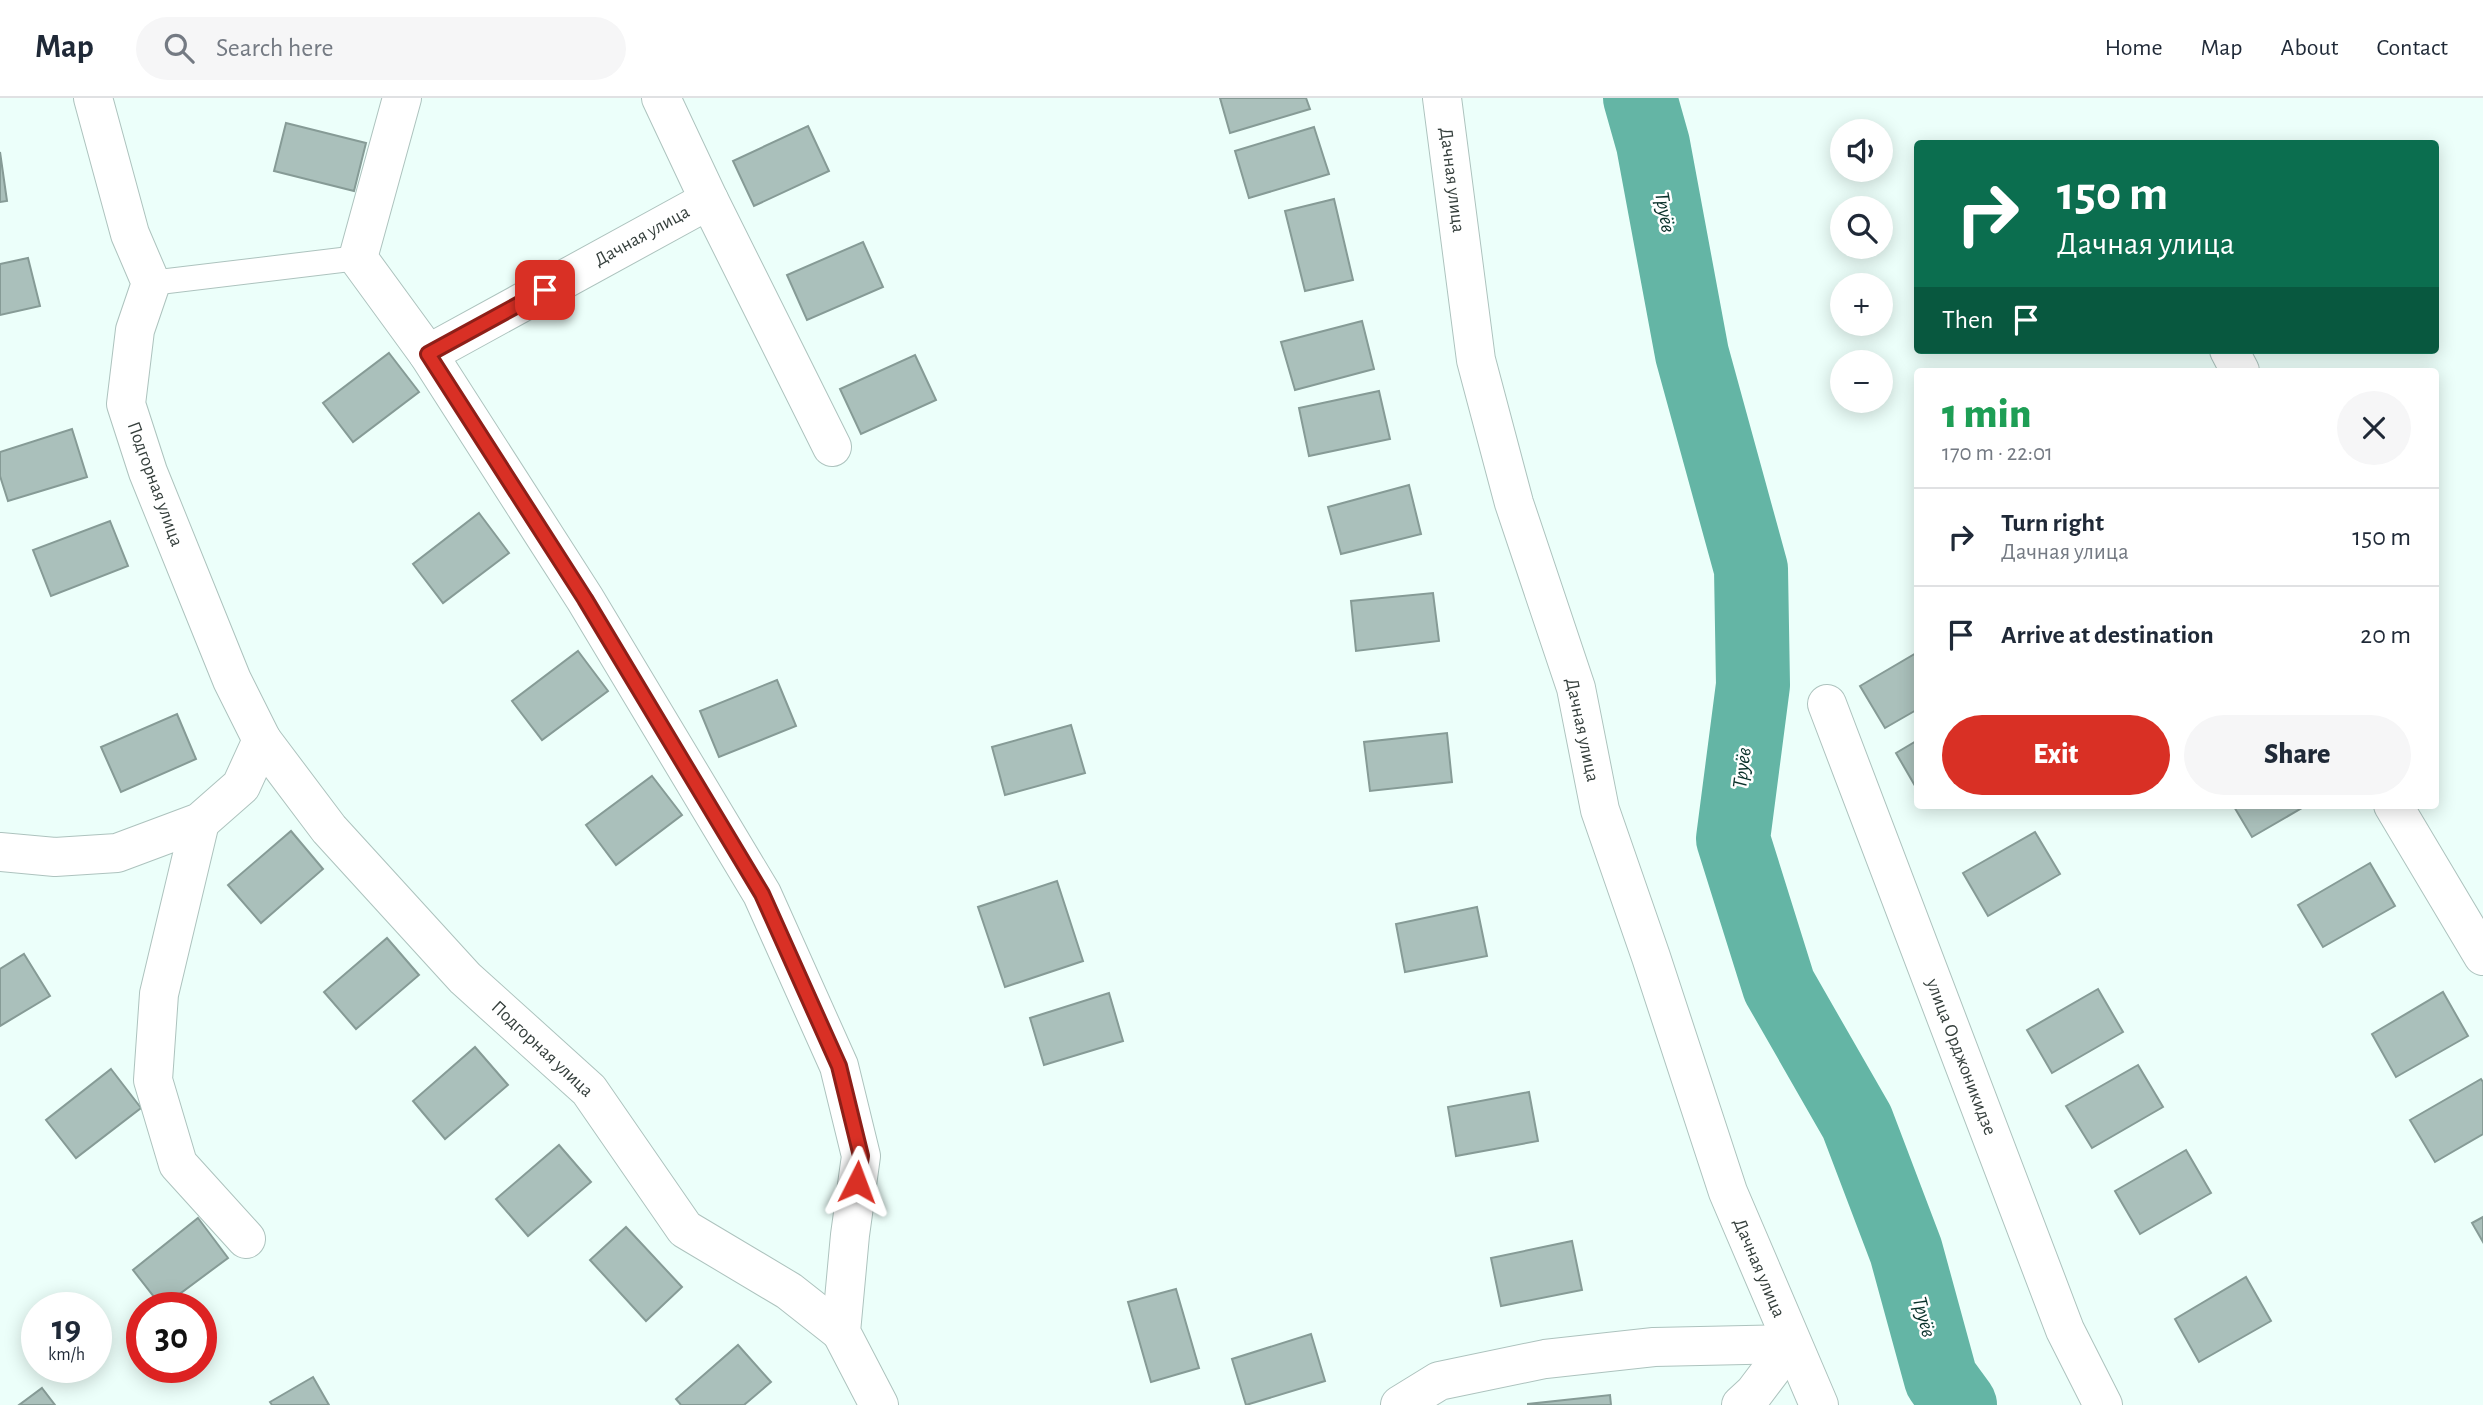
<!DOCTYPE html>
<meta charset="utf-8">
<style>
body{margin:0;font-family:"Alegreya Sans",sans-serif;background:#f6f6f7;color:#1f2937;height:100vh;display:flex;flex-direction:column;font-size:26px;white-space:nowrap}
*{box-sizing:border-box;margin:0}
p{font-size:23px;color:#747a83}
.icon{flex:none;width:38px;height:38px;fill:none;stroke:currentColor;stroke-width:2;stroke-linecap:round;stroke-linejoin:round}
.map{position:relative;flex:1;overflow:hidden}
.side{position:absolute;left:1914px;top:270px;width:525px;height:441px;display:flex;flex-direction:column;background:#fff;border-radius:7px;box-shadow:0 4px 18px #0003}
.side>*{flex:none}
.guide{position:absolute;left:1914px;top:42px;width:525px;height:214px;border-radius:7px;box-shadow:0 4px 18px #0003;background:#0b6e4f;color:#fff;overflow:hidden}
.controls{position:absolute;left:1830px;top:21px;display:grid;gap:14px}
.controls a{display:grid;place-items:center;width:63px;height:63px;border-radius:50%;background:#fff;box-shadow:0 4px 18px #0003;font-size:35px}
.speed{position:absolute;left:21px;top:1194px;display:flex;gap:14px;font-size:35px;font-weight:700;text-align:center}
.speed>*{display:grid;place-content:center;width:91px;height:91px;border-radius:50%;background:#fff;box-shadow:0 4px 18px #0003;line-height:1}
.speed small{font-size:18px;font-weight:400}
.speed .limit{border:10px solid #d22;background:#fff;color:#111}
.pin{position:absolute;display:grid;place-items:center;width:60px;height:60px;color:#fff;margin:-30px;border-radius:14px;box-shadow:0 4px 10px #0006}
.me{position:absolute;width:77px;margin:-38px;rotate:3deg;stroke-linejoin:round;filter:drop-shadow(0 0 5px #0008)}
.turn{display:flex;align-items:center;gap:24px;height:147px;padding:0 28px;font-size:32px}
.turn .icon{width:91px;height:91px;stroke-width:2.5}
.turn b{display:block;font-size:49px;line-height:60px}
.then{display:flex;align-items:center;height:66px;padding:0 28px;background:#0003;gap:14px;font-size:26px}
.round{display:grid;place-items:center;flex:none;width:74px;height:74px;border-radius:37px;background:#f6f6f7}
.head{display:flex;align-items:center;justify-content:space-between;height:119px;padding:0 28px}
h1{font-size:42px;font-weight:800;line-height:52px;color:#1e9e55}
.primary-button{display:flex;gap:14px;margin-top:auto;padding:14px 28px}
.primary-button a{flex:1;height:80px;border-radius:42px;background:#d93025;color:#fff;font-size:28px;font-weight:800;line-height:80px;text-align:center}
.primary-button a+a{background:#f6f6f7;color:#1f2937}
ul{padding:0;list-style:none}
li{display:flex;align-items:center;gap:21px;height:98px;padding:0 28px;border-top:2px solid #e0e1e3}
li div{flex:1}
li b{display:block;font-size:26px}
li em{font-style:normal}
header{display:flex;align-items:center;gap:42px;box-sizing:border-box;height:98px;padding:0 35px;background:#fff;border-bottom:2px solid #e0e1e3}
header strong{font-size:33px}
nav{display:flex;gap:38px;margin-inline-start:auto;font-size:24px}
.search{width:490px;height:63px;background:#f6f6f7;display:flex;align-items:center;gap:18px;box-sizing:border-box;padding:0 24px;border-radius:38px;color:#747a83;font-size:26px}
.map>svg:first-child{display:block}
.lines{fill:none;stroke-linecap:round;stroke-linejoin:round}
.river{stroke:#64b5a5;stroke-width:74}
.building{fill:#aac0bb;stroke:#869b96;stroke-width:2}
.service-casing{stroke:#adc3be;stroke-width:26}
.minor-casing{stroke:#adc3be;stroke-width:40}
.service{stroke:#fff;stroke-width:24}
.minor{stroke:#fff;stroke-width:38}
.route-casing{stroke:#8d1f18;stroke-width:18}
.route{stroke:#d93025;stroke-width:12}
.labels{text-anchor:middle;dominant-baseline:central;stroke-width:5;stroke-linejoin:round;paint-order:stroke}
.street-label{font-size:19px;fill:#353f3c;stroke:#fff}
.water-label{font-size:21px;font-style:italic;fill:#09312a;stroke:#fff}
</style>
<header>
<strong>Map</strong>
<div class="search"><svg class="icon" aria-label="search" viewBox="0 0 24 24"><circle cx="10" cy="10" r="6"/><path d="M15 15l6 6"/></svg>Search here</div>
<nav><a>Home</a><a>Map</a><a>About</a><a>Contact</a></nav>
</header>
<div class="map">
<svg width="2483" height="1307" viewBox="0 0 2483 1307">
<rect width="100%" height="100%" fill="#ecfffa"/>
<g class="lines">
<path class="river" d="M1640 0 1653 46 1692 256 1751 471 1753 587 1733 741 1779 888 1857 1024 1906 1153 1941 1281 1960 1307"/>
</g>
<g class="building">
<path d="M1220 0H1306L1310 11 1230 35Z"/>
<path d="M286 25 366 45 354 93 274 73Z"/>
<path d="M808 28 829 73 754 108 733 63Z"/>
<path d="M1314 29 1329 76 1249 100 1235 53Z"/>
<path d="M0 54 7 103 0 104Z"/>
<path d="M1334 101 1353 182 1305 193 1285 113Z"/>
<path d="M863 144 883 189 807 222 787 177Z"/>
<path d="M28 160 40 208 0 217V166Z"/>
<path d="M1362 223 1374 271 1295 292 1281 244Z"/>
<path d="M389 255 419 294 353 344 323 305Z"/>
<path d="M915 257 936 302 861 336 840 291Z"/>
<path d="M1379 293 1390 341 1309 358 1299 310Z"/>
<path d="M72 331 87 379 8 403 0 378V354Z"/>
<path d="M1409 387 1421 436 1341 456 1328 409Z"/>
<path d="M479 415 509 455 443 505 413 466Z"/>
<path d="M110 423 128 468 51 498 33 452Z"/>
<path d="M1433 495 1439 543 1356 553 1351 503Z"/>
<path d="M578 553 608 593 542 642 512 603Z"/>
<path d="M1918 554V611L1885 630 1860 588Z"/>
<path d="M777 582 796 628 719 659 700 613Z"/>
<path d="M177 616 196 661 121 694 101 649Z"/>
<path d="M1071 627 1085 675 1005 697 992 649Z"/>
<path d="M1447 635 1452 684 1370 693 1364 644Z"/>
<path d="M1918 642V693L1896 655Z"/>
<path d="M652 678 682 717 616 767 586 727Z"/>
<path d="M2233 707H2307L2252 739Z"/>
<path d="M291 733 323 771 261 825 228 787Z"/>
<path d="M2035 734 2060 776 1988 818 1963 775Z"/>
<path d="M2370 765 2395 808 2323 849 2298 807Z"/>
<path d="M1057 783 1083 863 1005 889 978 809Z"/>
<path d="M1477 809 1487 858 1405 874 1396 826Z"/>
<path d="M387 840 419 877 356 931 324 894Z"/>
<path d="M24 856 50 898 0 928V871Z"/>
<path d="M2098 891 2123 934 2052 975 2027 932Z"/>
<path d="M2443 894 2468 938 2396 979 2372 936Z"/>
<path d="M1109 895 1123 943 1044 967 1030 920Z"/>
<path d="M475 949 508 987 445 1041 413 1003Z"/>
<path d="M2138 967 2163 1009 2092 1050 2066 1008Z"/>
<path d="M111 971 141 1010 76 1060 46 1022Z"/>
<path d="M2481 981 2483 984V1036L2435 1064 2410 1022Z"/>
<path d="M1529 994 1538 1043 1456 1058 1448 1009Z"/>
<path d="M559 1047 591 1084 528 1138 496 1101Z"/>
<path d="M2186 1052 2211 1095 2140 1136 2115 1093Z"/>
<path d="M2483 1119V1144L2472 1125Z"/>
<path d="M198 1120 228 1160 162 1209 133 1172Z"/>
<path d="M626 1129 682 1189 646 1223 590 1162Z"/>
<path d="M1572 1143 1582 1192 1501 1208 1491 1160Z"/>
<path d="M2246 1179 2271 1223 2199 1264 2175 1221Z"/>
<path d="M1176 1191 1199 1270 1151 1284 1128 1204Z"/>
<path d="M1311 1236 1325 1283 1246 1307 1232 1261Z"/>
<path d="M738 1247 771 1284 744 1307H681L676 1301Z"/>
<path d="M313 1279 329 1307H272L270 1304Z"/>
<path d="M42 1290 55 1307H19Z"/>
<path d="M1610 1297 1611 1307H1528V1306Z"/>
</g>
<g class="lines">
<defs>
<path id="service" d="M151 185 358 160"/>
<g id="minor">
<path d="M402 0 358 160 428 256 585 501 762 796 839 968 861 1058 850 1137 841 1234 879 1307"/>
<path d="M661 0 709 102 832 349"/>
<path d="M1442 0 1476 262 1514 405 1576 590 1600 712 1651 859 1728 1094 1819 1307"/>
<path d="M2229 252 2240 273"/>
<path d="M428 256 709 102"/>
<path d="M1827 606 2065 1232 2103 1307"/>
<path d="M262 642 329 731 465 880 589 992 685 1131 789 1193 841 1234"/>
<path d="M2393 707 2483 858"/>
<path d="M200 724 159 896 153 982 178 1066 246 1141"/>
<path d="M0 754 55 759 117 755 200 724 241 688 262 642 232 582 148 374 126 306 135 232 151 185 130 136 93 0"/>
<path d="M1400 1307 1439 1283 1545 1261 1654 1249 1791 1246"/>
<path d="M1741 1307 1754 1295 1791 1246"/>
</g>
</defs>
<use href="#service" class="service-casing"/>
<use href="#minor" class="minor-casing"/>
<use href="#service" class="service"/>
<use href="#minor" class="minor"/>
</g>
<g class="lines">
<defs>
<path id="route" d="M545 192 428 256 585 501 762 796 839 968 861 1058 857 1084"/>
</defs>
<use href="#route" class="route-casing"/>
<use href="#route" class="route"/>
</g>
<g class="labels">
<g class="street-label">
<text transform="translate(1452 82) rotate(83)">Дачная улица</text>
<text transform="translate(642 138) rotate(-29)">Дачная улица</text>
<text transform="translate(155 386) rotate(70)">Подгорная улица</text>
<text transform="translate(1582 632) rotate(78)">Дачная улица</text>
<text transform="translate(542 951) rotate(43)">Подгорная улица</text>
<text transform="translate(1961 959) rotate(69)">улица Орджоникидзе</text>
<text transform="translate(1759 1170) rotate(67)">Дачная улица</text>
</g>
<g class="water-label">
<text transform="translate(1665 114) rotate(80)">Труёв</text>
<text transform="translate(1742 670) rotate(-83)">Труёв</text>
<text transform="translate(1924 1219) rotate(75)">Труёв</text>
</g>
</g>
</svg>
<div class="controls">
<a><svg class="icon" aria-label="sound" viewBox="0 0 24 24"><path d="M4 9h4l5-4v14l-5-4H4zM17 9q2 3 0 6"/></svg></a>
<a><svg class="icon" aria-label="search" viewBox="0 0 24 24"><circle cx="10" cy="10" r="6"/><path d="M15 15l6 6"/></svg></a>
<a>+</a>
<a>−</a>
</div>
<div class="speed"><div>19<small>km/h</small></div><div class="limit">30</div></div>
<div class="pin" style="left:545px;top:192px;background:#d93025"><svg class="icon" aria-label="arrive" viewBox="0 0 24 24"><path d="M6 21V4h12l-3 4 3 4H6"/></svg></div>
<svg class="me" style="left:857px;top:1084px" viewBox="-20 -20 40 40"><path d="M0-17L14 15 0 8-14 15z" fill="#d93025" stroke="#fff" stroke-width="4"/></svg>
<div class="guide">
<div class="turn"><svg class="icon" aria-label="right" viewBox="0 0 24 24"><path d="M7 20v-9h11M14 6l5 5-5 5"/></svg><div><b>150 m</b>Дачная улица</div></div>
<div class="then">Then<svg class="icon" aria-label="arrive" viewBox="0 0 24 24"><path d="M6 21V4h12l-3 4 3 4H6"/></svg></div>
</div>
<section class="side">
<div class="head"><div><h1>1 min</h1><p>170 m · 22:01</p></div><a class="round"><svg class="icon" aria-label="close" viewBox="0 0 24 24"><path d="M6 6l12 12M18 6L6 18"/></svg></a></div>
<ul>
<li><svg class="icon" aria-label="right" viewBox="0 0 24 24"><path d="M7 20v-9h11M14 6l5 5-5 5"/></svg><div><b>Turn right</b><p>Дачная улица</p></div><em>150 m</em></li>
<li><svg class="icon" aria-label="arrive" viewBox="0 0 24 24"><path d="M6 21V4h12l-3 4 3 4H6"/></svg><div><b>Arrive at destination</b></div><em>20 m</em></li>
</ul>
<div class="primary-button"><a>Exit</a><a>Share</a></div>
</section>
</div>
